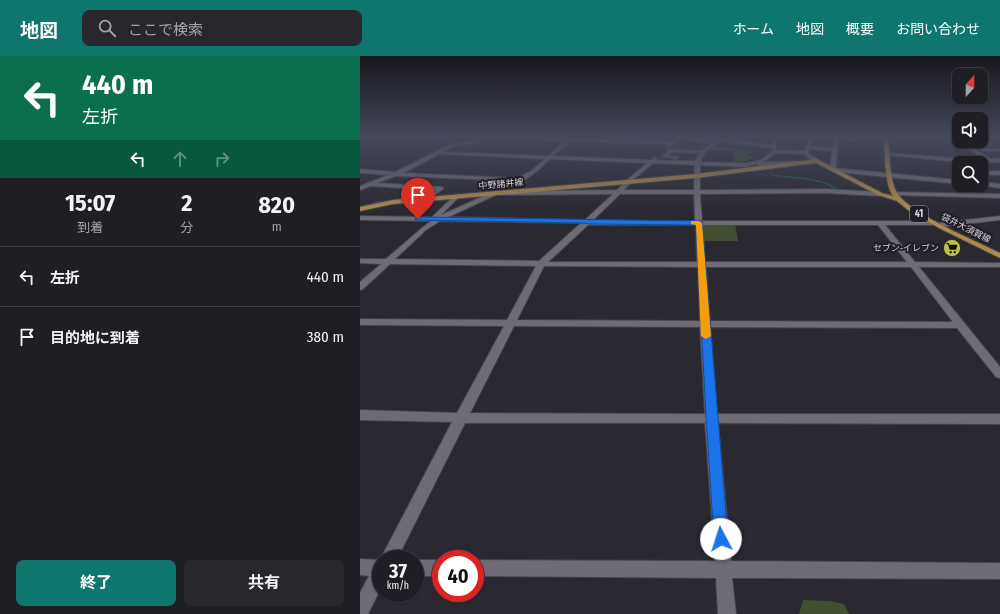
<!DOCTYPE html>
<html lang="ja">
<meta charset="utf-8">
<style>
body{margin:0;font-family:"Fira Sans Condensed","Noto Sans JP",sans-serif;background:#28272d;color:#f1f3f6;height:100vh;display:flex;flex-direction:column;font-size:15px;white-space:nowrap}
*{box-sizing:border-box;margin:0}
p{font-size:13px;color:#a2a2a7}
.icon{flex:none;width:22px;height:22px;fill:none;stroke:currentColor;stroke-width:2;stroke-linecap:round;stroke-linejoin:round}
.map{position:relative;flex:1;overflow:hidden}
.details{display:flex;flex-direction:column;background:#201e25;width:360px}
.details>*{flex:none}
.guide{background:#0b6e4f;color:#fff;overflow:hidden}
.needle{width:26px;rotate:21deg}
.tools{position:absolute;left:592px;top:12px;display:grid;gap:8px}
.tools a{display:grid;place-items:center;width:36px;height:36px;border-radius:8px;background:#201e25;box-shadow:0 1px 3px #0004,0 0 0 1px #3d3c42;font-size:20px}
.speed{position:absolute;left:12px;top:494px;display:flex;gap:8px;font-size:20px;font-weight:700;text-align:center}
.speed>*{display:grid;place-content:center;width:52px;height:52px;border-radius:50%;background:#201e25;box-shadow:0 1px 3px #0004,0 0 0 1px #3d3c42;line-height:1}
.speed small{font-size:10px;font-weight:400}
.speed .limit{border:6px solid #d22;background:#fff;color:#111}
.pin{position:absolute;display:grid;place-items:center;width:34px;height:34px;color:#fff;margin:-41px -17px;border-radius:50% 50% 50% 0;rotate:-45deg;box-shadow:0 0 4px #0007}
.pin .icon{rotate:45deg}
.me{position:absolute;width:44px;margin:-22px;rotate:355deg;stroke-linejoin:round;filter:drop-shadow(0 0 3px #0008)}
.turn{display:flex;align-items:center;gap:14px;height:84px;padding:0 16px;font-size:18px}
.turn .icon{width:52px;height:52px;stroke-width:2.5}
.turn b{display:block;font-size:28px;line-height:34px}
.lanes{display:flex;align-items:center;height:38px;padding:0 16px;background:#0003;justify-content:center;gap:20px;direction:ltr}
.lanes .off{opacity:.35}
.eta{display:flex;justify-content:space-evenly;align-items:center;height:68px;text-align:center}
.eta b{font-size:24px;font-weight:700;line-height:28px}
.primary-button{display:flex;gap:8px;margin-top:auto;padding:8px 16px}
.primary-button a{flex:1;height:46px;border-radius:8px;background:#0f766e;color:#fff;font-size:16px;font-weight:700;line-height:46px;text-align:center}
.primary-button a+a{background:#28272d;color:#f1f3f6}
ul{padding:0;list-style:none}
li{display:flex;align-items:center;gap:12px;height:60px;padding:0 16px;border-top:1px solid #3d3c42}
li div{flex:1}
li b{display:block;font-size:15px}
li em{font-style:normal}
header{display:flex;align-items:center;gap:24px;box-sizing:border-box;height:56px;padding:0 20px;background:#0f766e;color:#fff}
header strong{font-size:19px}
nav{display:flex;gap:22px;margin-inline-start:auto;font-size:14px}
.search{width:280px;height:36px;background:#28272d;display:flex;align-items:center;gap:10px;box-sizing:border-box;padding:0 14px;border-radius:8px;color:#a2a2a7;font-size:15px}
main{display:flex;flex:1;min-height:0}
.map>svg:first-child{display:block}
.green{fill:#414e2f}
.lines{fill:none;stroke-linecap:round;stroke-linejoin:round}
.stream-far1{stroke:#1b5a5d;stroke-width:1}
.stream{stroke:#1b5a5d;stroke-width:1.5}
.minor-casing{stroke:#46444b;stroke-width:2}
.major-casing{stroke:#46444b;stroke-width:2}
.minor{fill:#6e6b76;fill-rule:evenodd}
.major{fill:#af8a4d;fill-rule:evenodd}
.route{fill:#1a73e8;stroke:#114b97}
.slow{fill:#f59e0b}
.labels{text-anchor:middle;dominant-baseline:central;stroke-width:4;stroke-linejoin:round;paint-order:stroke}
.far-street-label{font-size:9px;fill:#d6d4da;stroke:#211e27}
.far-poi-label{font-size:9px;fill:#d6d4da;stroke:#211e27;text-anchor:end}
.shield{fill:#211e27;stroke:#a09da4;stroke-width:1}
.shield-label{font-size:10px;font-weight:bold;fill:#d6d4da}
</style>
<header>
<strong>地図</strong>
<div class="search"><svg class="icon" aria-label="search" viewBox="0 0 24 24"><circle cx="10" cy="10" r="6"/><path d="M15 15l6 6"/></svg>ここで検索</div>
<nav><a>ホーム</a><a>地図</a><a>概要</a><a>お問い合わせ</a></nav>
</header>
<main>
<section class="details">
<div class="guide">
<div class="turn"><svg class="icon" aria-label="left" viewBox="0 0 24 24"><path d="M17 20v-9H6M10 6l-5 5 5 5"/></svg><div><b>440 m</b>左折</div></div>
<div class="lanes"><svg class="icon" aria-label="left" viewBox="0 0 24 24"><path d="M17 20v-9H6M10 6l-5 5 5 5"/></svg><svg class="icon off" aria-label="ahead" viewBox="0 0 24 24"><path d="M12 20V5M6 11l6-6 6 6"/></svg><svg class="icon off" aria-label="right" viewBox="0 0 24 24"><path d="M7 20v-9h11M14 6l5 5-5 5"/></svg></div>
</div>
<div class="eta">
<div><b>15:07</b><p>到着</p></div>
<div><b>2</b><p>分</p></div>
<div><b>820</b><p>m</p></div>
</div>
<ul>
<li><svg class="icon" aria-label="left" viewBox="0 0 24 24"><path d="M17 20v-9H6M10 6l-5 5 5 5"/></svg><div><b>左折</b></div><em>440 m</em></li>
<li><svg class="icon" aria-label="arrive" viewBox="0 0 24 24"><path d="M6 21V4h12l-3 4 3 4H6"/></svg><div><b>目的地に到着</b></div><em>380 m</em></li>
</ul>
<div class="primary-button"><a>終了</a><a>共有</a></div>
</section>
<div class="map">
<svg width="640" height="558" viewBox="0 0 640 558">
<rect width="100%" height="100%" fill="#2a2831"/>
<g class="green">
<path d="M352 90 395 96 387 98 394 103H388L387 105 374 107V96L380 95 346 94Z"/>
<path d="M341 168H375L378 185H343Z"/>
<path d="M443 544 470 545 484 548 489 558H439Z"/>
</g>
<g class="lines">
<g class="stream-far1">
<path d="M55 80 77 83 89 88 85 91"/>
<path d="M411 111 412 119 436 122"/>
<path d="M275 122 315 87"/>
</g>
<g class="stream">
<path d="M428 121C445 123 463 123 478 134"/>
<path d="M273 124 276 121"/>
<path d="M522 138H533"/>
<path d="M72 140 155 134"/>
<path d="M0 151 18 146 68 141"/>
</g>
<defs>
<g id="minor">
<path d="M3 80H10L0 83V81Z"/>
<path d="M114 80 207 82 210 81 212 82 312 86 319 80 355 85 362 80H367L363 83 412 89V87L416 83 399 80H424L416 87V94L444 95 451 80H455L451 90 473 92 474 83 463 80H477L495 83 516 80 495 85 478 83 476 112 599 124V128L475 116 470 113 472 95 450 93 448 97 459 104V106H455L443 98 415 97 404 106 435 105 438 107 435 109 399 110 396 108 386 111 340 109V134L465 133 520 136 523 138 520 140 465 137 340 138 342 165H575L578 167 640 160V164L580 171 577 169H525L555 206 640 207V211H559L640 311V322L636 321 597 272 350 271 357 358H640V368L358 367 371 505 640 507V523L372 522 376 558H358L356 522 115 520V504L355 505 345 367H105L37 503H21V532L8 558H0V537L9 520 0 519V503L20 504 92 366 0 364V354L97 357 144 270 0 269V263L147 264 176 210 30 208 3 233 0 234V226L21 208 0 207V203H26L62 172 71 165 0 164V160L72 161 94 140H98V142L81 159 135 135 257 134 267 124 287 107 190 103C180 113 169 123 156 128L154 125 36 120 17 127 83 131V133L66 145 64 144V142L75 134 11 130 0 134V130L28 119 0 117V113L35 116 93 87 112 86 120 81ZM126 82 205 85 188 100 84 96 96 89 115 88ZM320 84 351 87 341 95 310 93 302 101 318 103V101L309 100 313 96 339 97 335 105 297 104 295 101 291 104 193 100 210 85 308 88 306 91 308 92ZM360 85 412 92V95L401 104 386 107 341 106 345 96ZM79 98 185 103 171 115 158 122 44 117ZM293 107 335 109 334 134H264L273 124ZM253 138 225 164 88 161 136 139ZM260 138H334L335 165H232ZM80 165 221 167 179 205 35 203 66 174ZM228 169H336L337 206H188ZM343 169H518L547 206H345ZM184 210 338 211 340 265 157 264ZM346 211H551L593 266 350 265ZM154 270 340 271 345 358 110 357Z"/>
<path d="M582 82H599V84H580Z"/>
<path d="M603 87H633L631 89H609L631 103 640 102V106L608 107 528 99 526 98 528 97 608 103H624L601 89Z"/>
<path d="M622 93H640V95H620Z"/>
<rect x="621" y="115" width="19" height="4"/>
<path d="M621 126 640 128V132L619 129H621Z"/>
<path d="M535 136 640 138V142L533 139V137Z"/>
<rect x="55" y="504" width="26" height="16"/>
</g>
<path id="major" d="M524 80H528C530 95 529 121 536 135 547 157 616 185 640 197V202L579 172 548 154 537 145 518 139 456 107 336 122 33 148 0 155V151L33 144 336 118 457 103 522 137 533 140C524 127 525 96 524 80Z"/>
</defs>
<use href="#minor" class="minor-casing"/>
<use href="#major" class="major-casing"/>
<use href="#minor" class="minor"/>
<use href="#major" class="major"/>
</g>
<linearGradient id="sky" x2="0" y2="1"><stop stop-color="#17161b"/><stop offset="0.51" stop-color="#44485a"/><stop offset="1" stop-color="#44485a" stop-opacity="0"/></linearGradient>
<rect width="640" height="158" fill="url(#sky)"/>
<path class="route" d="M58 161 342 165 368 483 366 488 361 490 356 488 354 483 346 361 336 169 230 168 222 167 56 164 55 163Z"/>
<path class="slow" d="M331 165H339L342 167 351 280 346 283 341 280 336 169 331 168Z"/>
<defs>
<symbol id="supermarket-disc" viewBox="-11 -11 22 22"><circle r="9.5" fill="#bfbe41" stroke="#211e27"/><path d="M-6-5.5h2.5l.6 2H6L4.5 2H-2.5L-4.4-4H-6ZM-1.5 3.2a1.3 1.3 0 1 0 .1 0ZM3 3.2a1.3 1.3 0 1 0 .1 0Z" fill="#111"/></symbol>
</defs>
<g fill-rule="evenodd">
<use href="#supermarket-disc" x="582" y="182" width="20" height="20"/>
</g>
<g class="labels">
<g class="far-street-label">
<text transform="translate(141 128) rotate(-5)">中野諸井線</text>
<text transform="translate(606 172) rotate(27)">袋井大須賀線</text>
</g>
<g class="far-poi-label">
<text x="579" y="192">セブン-イレブン</text>
</g>
<rect class="shield" x="550" y="150" width="18" height="16" rx="3"/>
<g class="shield-label">
<text x="559" y="158">41</text>
</g>
</g>
</svg>
<div class="tools">
<a><svg class="needle" viewBox="-14 -14 28 28"><path d="M0-13l5 13h-10z" fill="#e53935"/><path d="M0 13l5-13h-10z" fill="#a2a2a7"/></svg></a>
<a><svg class="icon" aria-label="sound" viewBox="0 0 24 24"><path d="M4 9h4l5-4v14l-5-4H4zM17 9q2 3 0 6"/></svg></a>
<a><svg class="icon" aria-label="search" viewBox="0 0 24 24"><circle cx="10" cy="10" r="6"/><path d="M15 15l6 6"/></svg></a>
</div>
<div class="speed"><div>37<small>km/h</small></div><div class="limit">40</div></div>
<div class="pin" style="left:58px;top:163px;background:#d93025"><svg class="icon" aria-label="arrive" viewBox="0 0 24 24"><path d="M6 21V4h12l-3 4 3 4H6"/></svg></div>
<svg class="me" style="left:361px;top:483px" viewBox="-20 -20 40 40"><circle r="19" fill="#fff"/><path d="M0-13L10 11 0 6-10 11z" fill="#1a73e8"/></svg>
</div>
</main>
